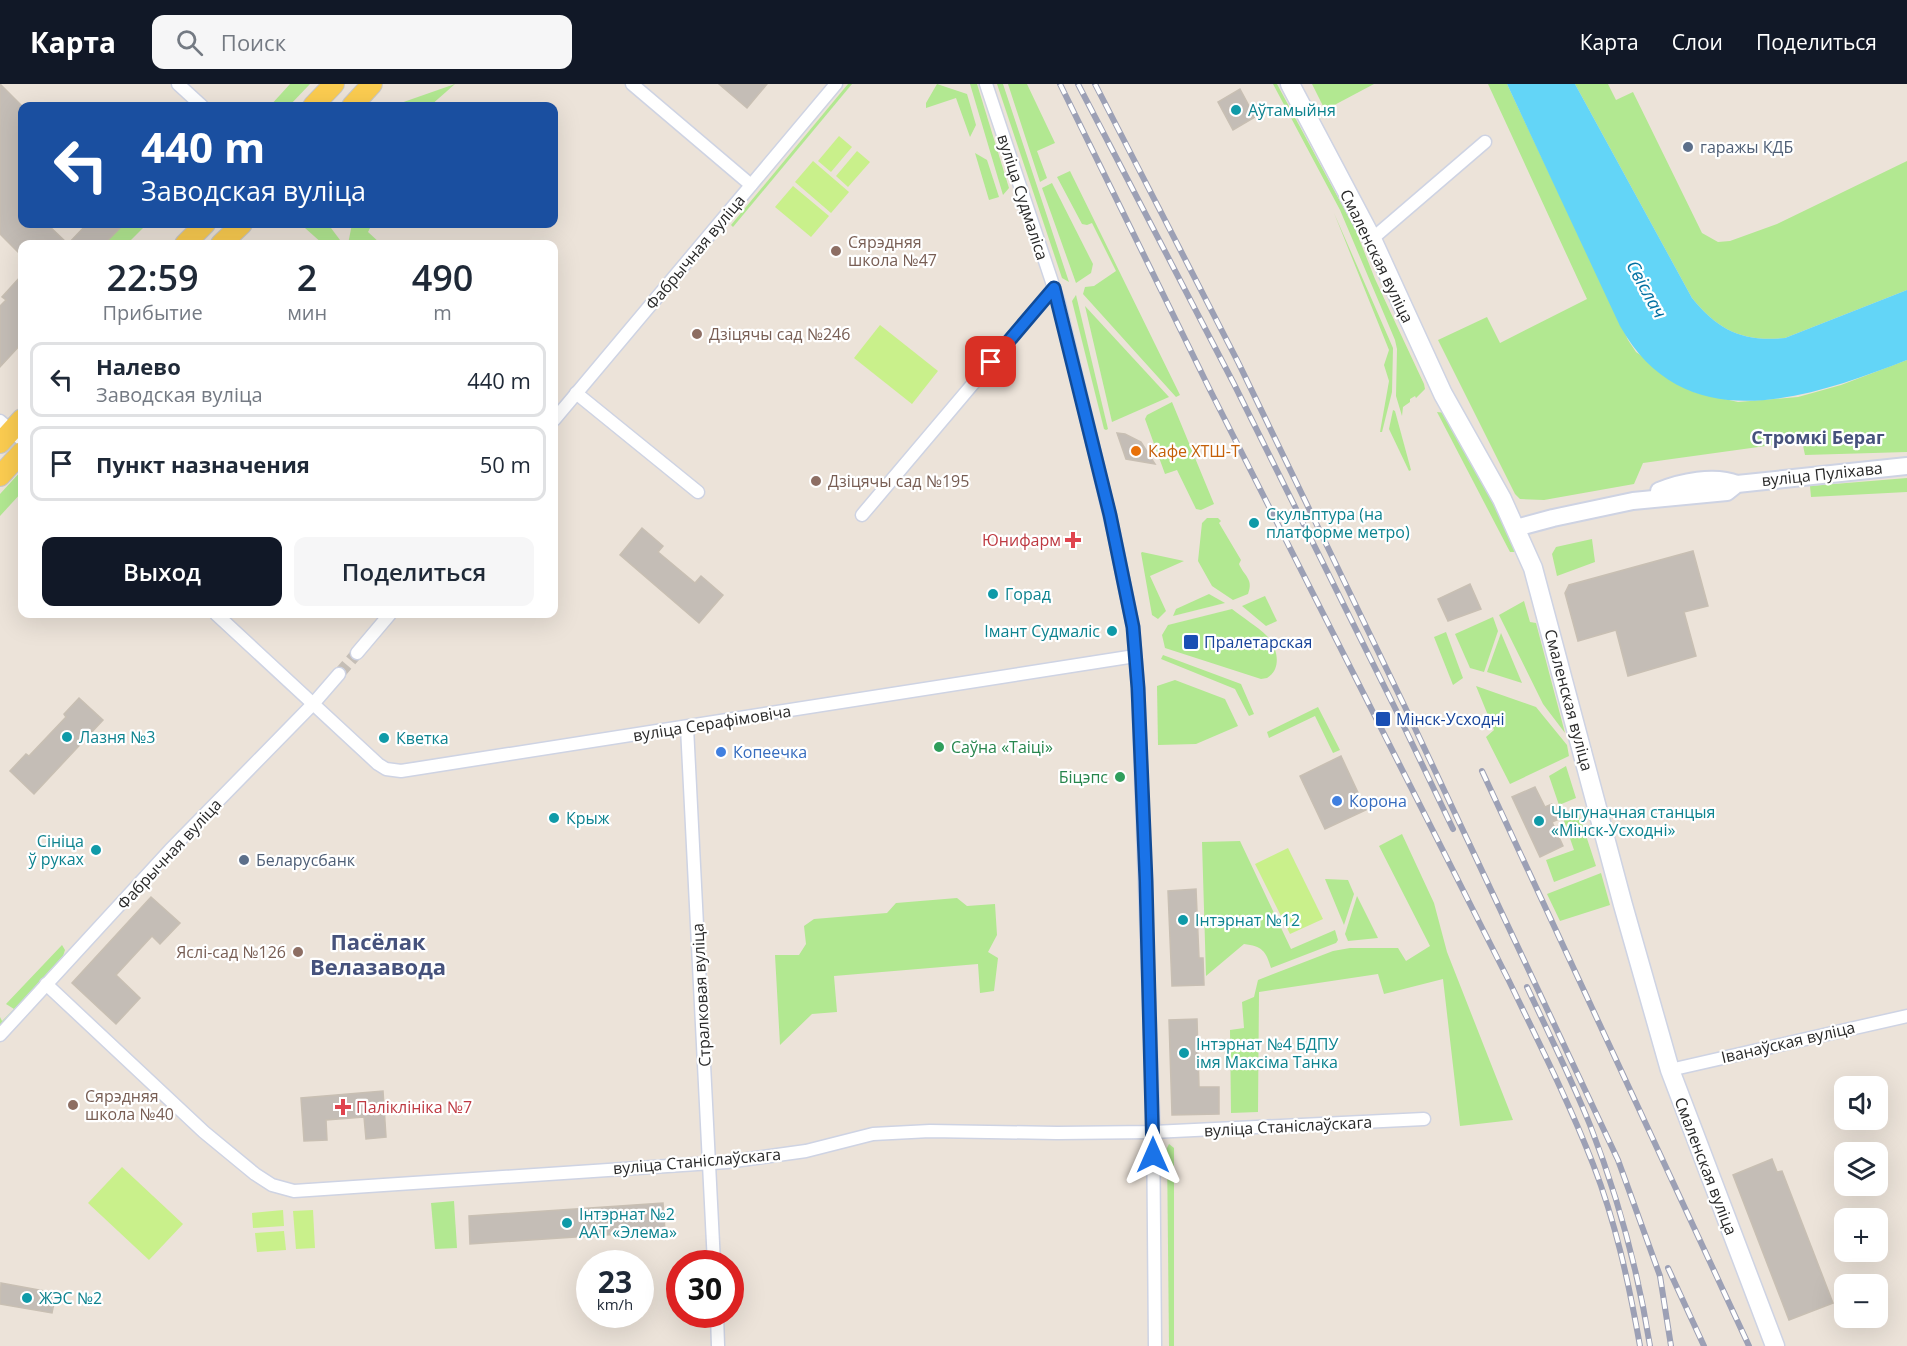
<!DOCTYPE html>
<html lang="ru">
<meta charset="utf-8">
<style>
body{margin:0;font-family:"Open Sans",sans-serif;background:#f6f6f7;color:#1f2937;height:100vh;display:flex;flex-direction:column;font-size:22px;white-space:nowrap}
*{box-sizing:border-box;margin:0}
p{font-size:20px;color:#747a83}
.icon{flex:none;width:33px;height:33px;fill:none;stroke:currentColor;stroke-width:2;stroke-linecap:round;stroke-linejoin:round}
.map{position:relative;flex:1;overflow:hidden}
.drawer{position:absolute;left:18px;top:156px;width:540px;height:378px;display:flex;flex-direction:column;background:#fff;border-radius:12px;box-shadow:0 6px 24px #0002}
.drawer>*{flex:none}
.top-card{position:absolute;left:18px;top:18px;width:540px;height:126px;border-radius:12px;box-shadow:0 6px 24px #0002;background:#1a4fa0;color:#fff;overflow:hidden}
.controls{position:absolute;left:1834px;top:992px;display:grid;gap:12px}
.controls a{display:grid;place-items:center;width:54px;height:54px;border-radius:12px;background:#fff;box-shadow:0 6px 24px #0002;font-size:30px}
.speed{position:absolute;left:576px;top:1166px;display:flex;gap:12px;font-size:30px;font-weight:700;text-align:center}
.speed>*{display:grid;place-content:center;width:78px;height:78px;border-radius:50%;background:#fff;box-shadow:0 6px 24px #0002;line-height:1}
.speed small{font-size:15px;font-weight:400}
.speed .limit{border:9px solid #d22;background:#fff;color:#111}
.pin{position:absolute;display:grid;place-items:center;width:51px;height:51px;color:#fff;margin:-26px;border-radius:12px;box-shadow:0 3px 9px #0006}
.me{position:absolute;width:66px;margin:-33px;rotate:0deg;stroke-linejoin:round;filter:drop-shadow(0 0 4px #0008)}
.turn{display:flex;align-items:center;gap:21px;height:126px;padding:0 24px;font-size:27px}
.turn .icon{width:78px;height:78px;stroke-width:2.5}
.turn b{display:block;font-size:42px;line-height:51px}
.eta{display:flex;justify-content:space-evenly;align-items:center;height:102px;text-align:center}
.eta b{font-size:36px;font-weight:600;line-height:42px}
.cta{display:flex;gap:12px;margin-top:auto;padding:12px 24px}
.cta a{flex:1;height:69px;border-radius:12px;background:#111827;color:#fff;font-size:24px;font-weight:600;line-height:69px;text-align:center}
.cta a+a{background:#f6f6f7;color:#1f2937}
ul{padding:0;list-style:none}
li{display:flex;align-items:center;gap:18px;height:75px;margin:0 12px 9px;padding:0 12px;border:3px solid #e0e1e3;border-radius:12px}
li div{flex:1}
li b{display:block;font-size:22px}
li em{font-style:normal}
header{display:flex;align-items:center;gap:36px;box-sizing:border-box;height:84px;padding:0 30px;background:#111827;color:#fff}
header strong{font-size:28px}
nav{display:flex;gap:33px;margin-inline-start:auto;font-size:21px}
.search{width:420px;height:54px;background:#f6f6f7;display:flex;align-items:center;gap:15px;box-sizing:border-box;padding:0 21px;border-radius:12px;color:#747a83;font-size:22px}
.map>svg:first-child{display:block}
.green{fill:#b2e891}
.pitch{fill:#c9f08b}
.water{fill:#63d5f7}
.building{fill:#c4bdb6;stroke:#c8bfb3;stroke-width:1.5}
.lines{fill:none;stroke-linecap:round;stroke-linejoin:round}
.minor-tunnel{stroke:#c5beb6;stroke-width:12;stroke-dasharray:12 6;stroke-linecap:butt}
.minor-casing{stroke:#ced3e3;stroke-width:15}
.tertiary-casing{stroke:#ced3e3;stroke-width:20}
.secondary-casing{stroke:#ced3e3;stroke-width:21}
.primary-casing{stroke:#c7c7c7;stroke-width:22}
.minor{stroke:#fff;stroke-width:12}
.tertiary{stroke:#fff;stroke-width:16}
.secondary{stroke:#fff;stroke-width:18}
.primary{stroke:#fbcc50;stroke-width:20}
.rail-casing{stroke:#9ca0b5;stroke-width:6}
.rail{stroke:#fff;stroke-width:4;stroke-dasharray:11;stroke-linecap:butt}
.route-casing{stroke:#114b97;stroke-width:15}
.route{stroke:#1a73e8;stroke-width:10}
.culture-dot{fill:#0f9aa8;stroke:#fff;stroke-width:2}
.service-dot{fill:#5c6f8a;stroke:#fff;stroke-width:2}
.education-dot{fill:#8d6e63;stroke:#fff;stroke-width:2}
.food-dot{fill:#e8710a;stroke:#fff;stroke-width:2}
.health-dot{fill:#e0444e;stroke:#fff;stroke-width:2}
.transit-dot{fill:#1a4fb4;stroke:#fff;stroke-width:2}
.leisure-dot{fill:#2e9e5b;stroke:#fff;stroke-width:2}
.shop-dot{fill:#3f7fe0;stroke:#fff;stroke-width:2}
.labels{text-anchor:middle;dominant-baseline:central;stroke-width:4.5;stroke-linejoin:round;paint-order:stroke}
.culture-label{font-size:16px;fill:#0d838f;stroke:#fff;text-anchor:start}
.service-label{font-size:16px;fill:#4e5e75;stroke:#fff;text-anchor:start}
.street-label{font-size:16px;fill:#292929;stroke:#fff}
.education-label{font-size:16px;fill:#785e54;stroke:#fff;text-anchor:start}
.food-label{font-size:16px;fill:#c56008;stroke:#fff;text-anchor:start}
.health-label{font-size:16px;fill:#be3a42;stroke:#fff;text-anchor:end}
.transit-label{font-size:16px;fill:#164399;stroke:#fff;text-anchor:start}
.leisure-label{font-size:16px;fill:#27864d;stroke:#fff;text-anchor:start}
.shop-label{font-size:16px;fill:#366cbe;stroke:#fff;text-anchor:start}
.water-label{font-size:18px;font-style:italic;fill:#0371a2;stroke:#fff}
.neighbourhood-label{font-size:18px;font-weight:bold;fill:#46527c;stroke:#fff}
.district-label{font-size:22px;font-weight:bold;fill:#46527c;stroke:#fff}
</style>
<header>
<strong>Карта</strong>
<div class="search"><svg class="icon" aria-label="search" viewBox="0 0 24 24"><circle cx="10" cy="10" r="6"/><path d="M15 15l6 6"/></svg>Поиск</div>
<nav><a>Карта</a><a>Слои</a><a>Поделиться</a></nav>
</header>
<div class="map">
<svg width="1907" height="1262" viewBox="0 0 1907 1262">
<rect width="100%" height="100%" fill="#ece3d9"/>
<g class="green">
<path d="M290 0H310L289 22H270Z"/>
<path d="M455 0 430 22H394L395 21Z"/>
<path d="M848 0H852L733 143 731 141Z"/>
<path d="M937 0 967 10 976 41 970 53 956 14 926 24V19Z"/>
<path d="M970 0H977L1009 104 1003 111Z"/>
<path d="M997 0H1003L1069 198 1062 194Z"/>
<path d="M1008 0H1027L1055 59 1037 67 1047 94 1040 98Z"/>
<path d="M1273 0H1277L1356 147 1375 195 1424 300 1425 305 1416 314 1415 312 1410 315V318L1403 323 1402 332 1396 312 1397 265 1395 256 1340 126Z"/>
<path d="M1312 0H1374L1325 26Z"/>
<path d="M1488 0H1507L1628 256 1636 268 1694 308 1738 318 1798 313 1841 301 1907 276V368L1805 371 1802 357 1643 379 1634 400 1544 416 1520 415 1515 410 1438 256 1487 233 1500 259 1587 215Z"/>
<path d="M1575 0H1608L1616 16 1633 8 1702 149 1718 158 1730 157 1777 140 1907 77V206L1785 254C1743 258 1719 247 1692 214Z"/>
<path d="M975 69 987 76 999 113 989 116Z"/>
<path d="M1070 87 1180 311 1176 313 1083 210 1085 203 1094 202 1116 187 1092 139 1087 141 1082 140 1057 93Z"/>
<path d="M1052 99 1093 180 1091 189 1076 199 1042 104Z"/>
<path d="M1334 129 1393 264 1392 308 1382 348H1380L1389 297 1384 281 1389 266Z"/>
<path d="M124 140H147L127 160H104Z"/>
<path d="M310 140H328L343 160H323L305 144Z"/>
<path d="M352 140H368L371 142 368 148 381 160H348Z"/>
<path d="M1076 211 1108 345 1106 346 1104 345 1072 217Z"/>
<path d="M1085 222 1169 313 1112 338Z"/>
<path d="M1172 318 1214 420 1201 426 1196 425 1177 386 1165 390 1145 335 1147 331Z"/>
<path d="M1393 326 1395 327 1411 386 1409 387 1389 345Z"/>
<path d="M1437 328 1446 329 1516 464 1515 468H1510Z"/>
<path d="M22 386V408L0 432V410Z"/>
<path d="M1907 394V408L1811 413 1810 402Z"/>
<path d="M1207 434H1218L1221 437 1219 439 1241 476 1239 480C1244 492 1254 495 1248 510L1233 516 1212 502 1198 477 1202 439Z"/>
<path d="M1592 455 1595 478 1557 492 1552 470 1556 463Z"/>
<path d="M1142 468 1184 477 1150 492 1166 527 1158 535 1152 531 1141 469Z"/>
<path d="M1209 510 1225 519 1173 532 1176 525Z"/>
<path d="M1265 512 1277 537 1266 542 1242 522Z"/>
<path d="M1524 517 1530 538 1536 539 1565 649 1543 620 1499 531Z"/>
<path d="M1232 525C1243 534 1257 542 1267 552 1278 564 1282 585 1267 594L1261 595 1165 564 1162 551 1168 541Z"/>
<path d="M1493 533 1498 547 1484 588 1470 584 1455 550Z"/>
<path d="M1446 548 1463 594 1453 601 1434 553Z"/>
<path d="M1501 549 1522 599 1487 588Z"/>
<path d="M1163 571 1241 600 1254 630 1249 632 1235 605 1161 575Z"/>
<path d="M1175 596 1225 615 1238 642 1196 660 1158 661 1157 602Z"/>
<path d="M1476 602 1536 623 1567 661 1569 672 1510 700 1486 653 1494 646Z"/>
<path d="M1318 623 1340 666 1333 669 1315 632 1269 654 1267 648Z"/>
<path d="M1566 682 1576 714 1559 721 1549 692Z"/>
<path d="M1578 727 1596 782 1554 798 1546 776 1574 766 1563 734Z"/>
<path d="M1402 750 1434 819 1447 868 1513 1036 1460 1042 1443 895 1384 910 1378 890 1259 908 1258 1028 1231 1029 1230 946 1244 944 1242 918 1254 913 1258 896 1333 867 1350 864H1398L1406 877 1430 862 1379 762Z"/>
<path d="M1240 757 1291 865 1335 846 1338 856 1336 859 1271 884C1266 867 1262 862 1244 860L1206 892 1202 758Z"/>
<path d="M1601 789 1610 821 1560 837 1547 810Z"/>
<path d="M1325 795 1348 796 1354 810 1344 841Z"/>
<path d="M1357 812 1378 854 1348 857 1345 850Z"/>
<path d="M957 814 967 822 995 820 997 851 988 868 998 874 994 907 980 909 978 880 834 892 837 928 812 930 780 961 775 871H799L806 860 804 842 814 835 887 829 896 819Z"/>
<path d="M62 861 65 866 63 872 0 941V933L2 937 14 925 6 920Z"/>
<path d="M1169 1060 1174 1064V1262H1169L1167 1064Z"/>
<path d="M454 1117 457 1164 435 1165 431 1119Z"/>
</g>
<g class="pitch">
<path d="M839 52 852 63 831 88 818 77Z"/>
<path d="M857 67 870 78 848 103 836 92Z"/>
<path d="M813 77 849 108 831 129 795 98Z"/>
<path d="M793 102 829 132 811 153 775 123Z"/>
<path d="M880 241 938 287 912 320 854 274Z"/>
<path d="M1288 764 1323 835 1290 850 1255 780Z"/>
<path d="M122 1083 183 1140 149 1176 88 1119Z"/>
<path d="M283 1126 284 1142 253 1144 252 1129Z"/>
<path d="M313 1126 315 1164 296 1165 293 1127Z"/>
<path d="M284 1147 286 1166 257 1168 255 1149Z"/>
</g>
<path class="water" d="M1507 0H1575L1692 214C1719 247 1743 258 1785 254L1907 206V276C1809 314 1685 358 1620 242Z"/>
<g class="building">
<path d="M0 0 22 22V140H47L68 160 87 140H124L104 160H22V172L0 150Z"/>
<path d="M719 0H767L747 24Z"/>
<path d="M1240 5 1255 33 1233 46 1218 18Z"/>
<path d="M22 191V259L0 283V222L6 216 2 213Z"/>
<path d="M1117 349 1125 350 1141 358 1155 380 1126 375Z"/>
<path d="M642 444 663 462 658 468 695 499 701 492 723 511 699 539 620 471Z"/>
<path d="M1693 467 1708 522 1684 528 1696 572 1628 592 1616 546 1578 557 1565 509 1569 501Z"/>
<path d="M1470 500 1481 525 1448 537 1438 515Z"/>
<path d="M79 614 103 636 34 710 10 687 26 670 29 672 66 633 64 630Z"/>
<path d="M1341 672 1366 726 1325 745 1300 692Z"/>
<path d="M1535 703 1545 723 1552 720 1559 735 1552 738 1563 762 1540 773 1512 713Z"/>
<path d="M1196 805 1199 874H1203L1204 901 1172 902 1168 807Z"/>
<path d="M151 813 180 839 160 860 152 852 116 891 140 914 116 940 72 899Z"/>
<path d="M1197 935 1199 1003H1219V1030L1172 1031 1169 936Z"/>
<path d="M383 1007 386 1053 366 1055 364 1033 326 1036 327 1056 304 1057 301 1014Z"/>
<path d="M1772 1075 1777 1088 1782 1087 1833 1219 1789 1236 1733 1091Z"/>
<path d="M663 1119 665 1147 470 1160 469 1132Z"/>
<path d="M1 1199 56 1209 52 1229 0 1220Z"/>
</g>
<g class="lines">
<path class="minor-tunnel" d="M339 590 357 569"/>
<defs>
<g id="minor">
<path d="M178 0 202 22"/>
<path d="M632 0 751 101"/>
<path d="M986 0 1059 219 1114 450 1133 543 1138 604 1153 1030 1155 1262"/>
<path d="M1372 155 1485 58"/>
<path d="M576 309 698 408"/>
<path d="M554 336 836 0"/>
<path d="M0 337 22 356"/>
<path d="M862 431 1054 204"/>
<path d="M216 530 378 680 386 685 401 687 1135 572"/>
<path d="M357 569 390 530"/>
<path d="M687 643 714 1179"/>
<path d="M46 900 204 1048 255 1090 272 1101 294 1107 727 1078 806 1067 873 1050 930 1047 1057 1049 1153 1048 1424 1035"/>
<path d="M0 951 170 766 313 620 339 590"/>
<path d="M1670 986 1907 932"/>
<path d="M717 1230 718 1262"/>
</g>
<g id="tertiary">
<path d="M1659 407C1681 398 1714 391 1737 400"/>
<path d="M1516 444 1553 434 1633 417 1727 408 1737 400 1907 382"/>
</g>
<path id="secondary" d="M1290 0 1372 155 1443 310 1502 415 1533 484 1623 821 1670 986 1775 1262"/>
<g id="primary">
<path d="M313 22 334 0"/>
<path d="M352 22 372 0"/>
<path d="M185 160 205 140"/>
<path d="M221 160 242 140"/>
<path d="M0 359 22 335"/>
<path d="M0 392 22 368"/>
</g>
</defs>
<use href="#minor" class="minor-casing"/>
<use href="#tertiary" class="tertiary-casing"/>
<use href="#secondary" class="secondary-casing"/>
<use href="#primary" class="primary-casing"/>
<use href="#minor" class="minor"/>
<use href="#tertiary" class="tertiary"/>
<use href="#secondary" class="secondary"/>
<use href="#primary" class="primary"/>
<defs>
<g id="rail">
<path d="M1060 0 1211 308 1509 897C1538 957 1569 1018 1593 1080 1616 1139 1629 1200 1640 1262"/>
<path d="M1078 0 1234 300 1397 628 1453 745"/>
<path d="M1095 0 1238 278 1405 623 1618 1076 1660 1192 1671 1262"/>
<path d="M1482 687 1749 1262"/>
<path d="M1527 903C1548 948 1571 994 1590 1041 1618 1113 1638 1186 1650 1262"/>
<path d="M1668 1184 1704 1262"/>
</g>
</defs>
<use href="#rail" class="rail-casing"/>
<use href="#rail" class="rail"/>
</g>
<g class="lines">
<defs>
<path id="route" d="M991 278 1054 204 1110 431 1133 543 1138 604 1146 797 1153 1071"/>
</defs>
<use href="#route" class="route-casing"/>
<use href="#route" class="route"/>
</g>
<g class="culture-dot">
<circle cx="1236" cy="26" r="6"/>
<circle cx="1254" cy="439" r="6"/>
<circle cx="993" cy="510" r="6"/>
<circle cx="1112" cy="547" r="6"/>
<circle cx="67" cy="653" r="6"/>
<circle cx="384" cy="654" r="6"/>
<circle cx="554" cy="734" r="6"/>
<circle cx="1539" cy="737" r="6"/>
<circle cx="96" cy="766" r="6"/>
<circle cx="1183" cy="836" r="6"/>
<circle cx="1184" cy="969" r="6"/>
<circle cx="567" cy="1139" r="6"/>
<circle cx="27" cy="1214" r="6"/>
</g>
<g class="service-dot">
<circle cx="1688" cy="63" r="6"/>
<circle cx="244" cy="776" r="6"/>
</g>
<g class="education-dot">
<circle cx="836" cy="167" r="6"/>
<circle cx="697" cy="250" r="6"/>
<circle cx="816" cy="397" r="6"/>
<circle cx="298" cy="868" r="6"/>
<circle cx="73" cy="1021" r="6"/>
</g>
<circle class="food-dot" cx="1136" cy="367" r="6"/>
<g class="health-dot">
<path d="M1070 447h6v6h6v6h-6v6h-6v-6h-6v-6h6z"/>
<path d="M340 1014h6v6h6v6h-6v6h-6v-6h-6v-6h6z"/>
</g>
<g class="transit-dot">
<rect x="1183" y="550" width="16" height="16" rx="3"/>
<rect x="1375" y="627" width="16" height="16" rx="3"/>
</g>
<g class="leisure-dot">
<circle cx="939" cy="663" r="6"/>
<circle cx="1120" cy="693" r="6"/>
</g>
<g class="shop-dot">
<circle cx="721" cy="668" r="6"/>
<circle cx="1337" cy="717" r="6"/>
</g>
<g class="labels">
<g class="culture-label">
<text x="1248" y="26">Аўтамыйня</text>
<text x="1266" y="430">Скульптура (на<tspan x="1266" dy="18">платформе метро)</tspan></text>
<text x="1005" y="510">Горад</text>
<text x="1100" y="547" text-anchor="end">Імант Судмаліс</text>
<text x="79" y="653">Лазня №3</text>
<text x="396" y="654">Кветка</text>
<text x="1551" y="728">Чыгуначная станцыя<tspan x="1551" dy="18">«Мінск-Усходні»</tspan></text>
<text x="566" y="734">Крыж</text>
<text x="84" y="757" text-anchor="end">Сініца<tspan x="84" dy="18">ў руках</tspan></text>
<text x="1195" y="836">Інтэрнат №12</text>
<text x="1196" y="960">Інтэрнат №4 БДПУ<tspan x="1196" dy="18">імя Максіма Танка</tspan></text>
<text x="579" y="1130">Інтэрнат №2<tspan x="579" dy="18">ААТ «Элема»</tspan></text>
<text x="39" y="1214">ЖЭС №2</text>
</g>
<g class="service-label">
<text x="1700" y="63">гаражы КДБ</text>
<text x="256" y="776">Беларусбанк</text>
</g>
<g class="street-label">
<text transform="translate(1023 113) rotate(72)">вуліца Судмаліса</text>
<text transform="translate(695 168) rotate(-50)">Фабрычная вуліца</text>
<text transform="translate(1377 172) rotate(64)">Смаленская вуліца</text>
<text transform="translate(1822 390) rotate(-6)">вуліца Пуліхава</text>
<text transform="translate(1569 616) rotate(75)">Смаленская вуліца</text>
<text transform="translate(712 639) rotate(-9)">вуліца Серафімовіча</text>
<text transform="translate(169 770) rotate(-47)">Фабрычная вуліца</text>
<text transform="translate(701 911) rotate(-93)">Стралковая вуліца</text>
<text transform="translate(1788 958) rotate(-13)">Іванаўская вуліца</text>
<text transform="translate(1288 1042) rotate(-3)">вуліца Станіслаўскага</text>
<text transform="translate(697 1077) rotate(-5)">вуліца Станіслаўскага</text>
<text transform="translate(1706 1082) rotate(69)">Смаленская вуліца</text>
</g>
<g class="education-label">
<text x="848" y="158">Сярэдняя<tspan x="848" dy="18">школа №47</tspan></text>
<text x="709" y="250">Дзіцячы сад №246</text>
<text x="828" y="397">Дзіцячы сад №195</text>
<text x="286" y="868" text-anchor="end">Яслі-сад №126</text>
<text x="85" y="1012">Сярэдняя<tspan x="85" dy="18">школа №40</tspan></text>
</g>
<g class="food-label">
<text x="1148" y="367">Кафе ХТШ-Т</text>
</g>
<g class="health-label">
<text x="1061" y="456">Юнифарм</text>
<text x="356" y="1023" text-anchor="start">Паліклініка №7</text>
</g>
<g class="transit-label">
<text x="1204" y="558">Пралетарская</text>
<text x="1396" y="635">Мінск-Усходні</text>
</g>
<g class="leisure-label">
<text x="951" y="663">Саўна «Таіці»</text>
<text x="1108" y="693" text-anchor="end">Біцэпс</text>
</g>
<g class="shop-label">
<text x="733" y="668">Копеечка</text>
<text x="1349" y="717">Корона</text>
</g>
<g class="water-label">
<text transform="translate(1647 205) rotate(61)">Свіслач</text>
</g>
<g class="neighbourhood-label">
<text x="1818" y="353">Стромкі Бераг</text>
</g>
<g class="district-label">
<text x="378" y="857">Пасёлак<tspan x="378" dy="25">Велазавода</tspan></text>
</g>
</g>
</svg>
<div class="controls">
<a><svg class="icon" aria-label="sound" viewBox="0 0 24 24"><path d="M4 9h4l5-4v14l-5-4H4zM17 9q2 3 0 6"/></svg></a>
<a><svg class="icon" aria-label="layers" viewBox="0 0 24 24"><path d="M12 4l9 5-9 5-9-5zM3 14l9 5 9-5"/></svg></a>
<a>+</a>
<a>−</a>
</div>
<div class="speed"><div>23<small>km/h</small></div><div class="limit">30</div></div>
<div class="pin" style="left:991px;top:278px;background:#d93025"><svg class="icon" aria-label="arrive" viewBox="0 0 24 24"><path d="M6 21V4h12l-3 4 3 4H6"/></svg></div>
<svg class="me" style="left:1153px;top:1071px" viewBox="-20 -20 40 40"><path d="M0-17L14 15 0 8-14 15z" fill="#1a73e8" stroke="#fff" stroke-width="4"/></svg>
<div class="top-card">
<div class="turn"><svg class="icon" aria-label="left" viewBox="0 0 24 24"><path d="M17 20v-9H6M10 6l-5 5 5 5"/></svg><div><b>440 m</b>Заводская вуліца</div></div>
</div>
<section class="drawer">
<div class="eta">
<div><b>22:59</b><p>Прибытие</p></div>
<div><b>2</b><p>мин</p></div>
<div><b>490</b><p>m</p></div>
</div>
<ul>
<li><svg class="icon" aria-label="left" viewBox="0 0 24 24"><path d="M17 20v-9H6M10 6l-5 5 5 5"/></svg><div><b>Налево</b><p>Заводская вуліца</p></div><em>440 m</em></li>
<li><svg class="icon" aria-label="arrive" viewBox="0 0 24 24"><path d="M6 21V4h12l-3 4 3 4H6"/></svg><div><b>Пункт назначения</b></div><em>50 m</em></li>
</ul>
<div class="cta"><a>Выход</a><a>Поделиться</a></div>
</section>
</div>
